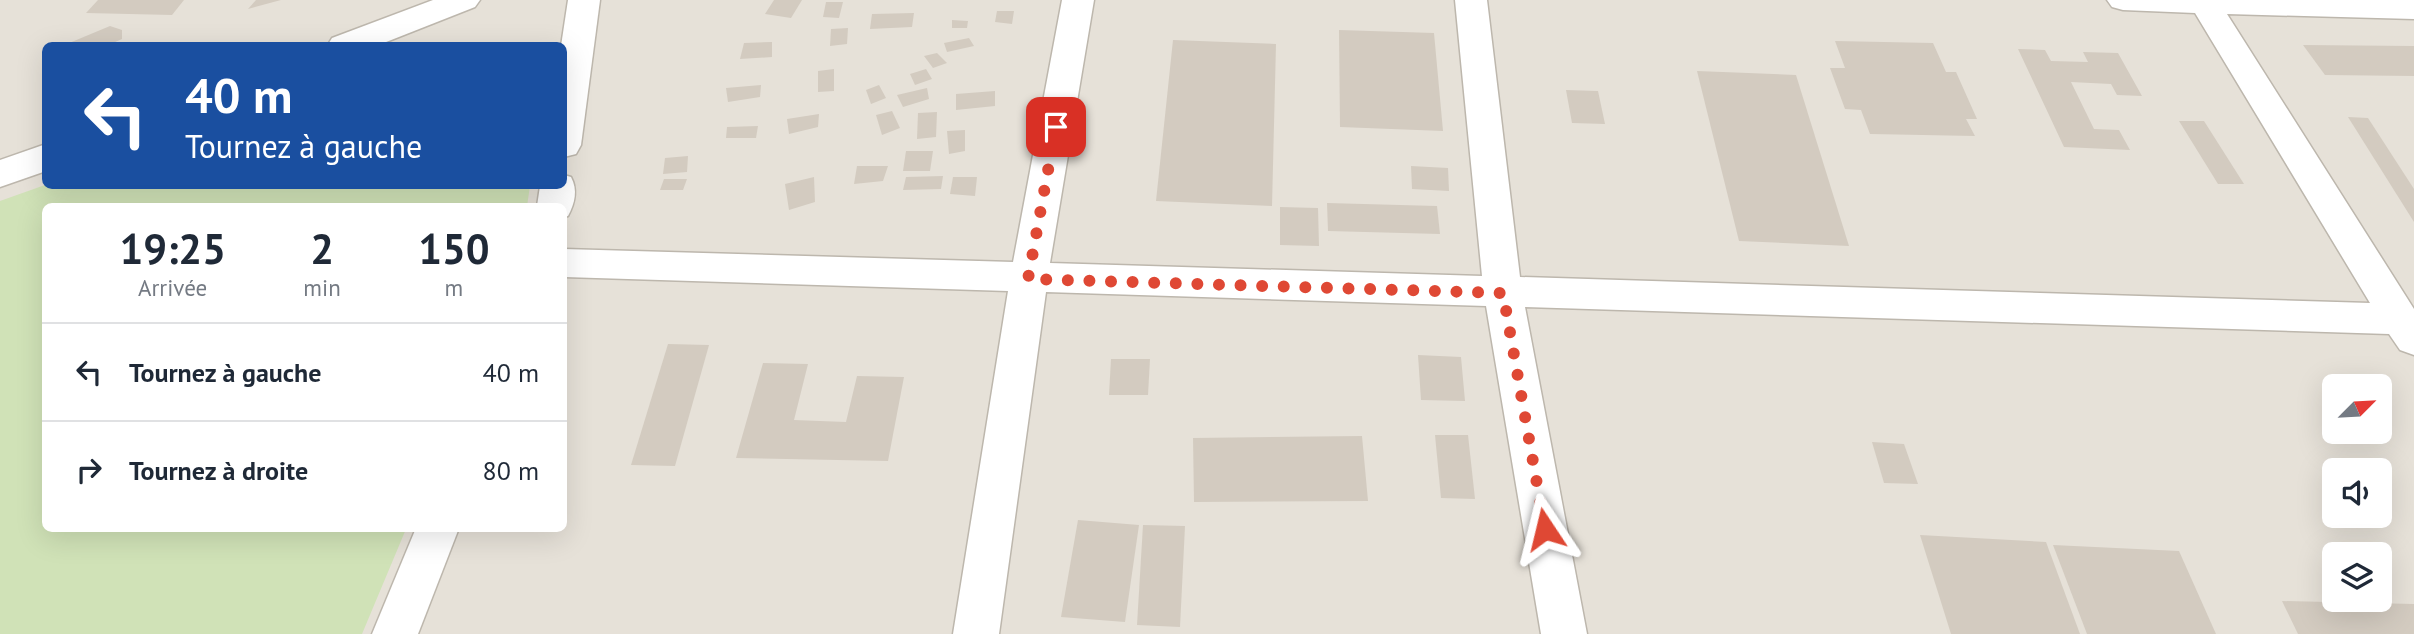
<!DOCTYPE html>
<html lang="fr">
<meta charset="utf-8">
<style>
body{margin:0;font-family:"PT Sans",sans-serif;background:#f6f6f7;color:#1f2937;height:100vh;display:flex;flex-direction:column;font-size:26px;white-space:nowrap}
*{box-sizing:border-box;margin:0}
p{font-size:23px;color:#747a83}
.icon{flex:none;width:38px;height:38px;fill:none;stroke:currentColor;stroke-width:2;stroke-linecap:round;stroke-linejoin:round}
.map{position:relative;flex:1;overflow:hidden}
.details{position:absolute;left:42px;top:203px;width:525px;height:329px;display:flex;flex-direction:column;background:#fff;border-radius:10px;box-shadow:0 7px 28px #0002}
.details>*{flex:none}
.banner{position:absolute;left:42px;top:42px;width:525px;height:147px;border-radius:10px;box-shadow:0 7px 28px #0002;background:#1a4fa0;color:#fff;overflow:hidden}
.needle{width:46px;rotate:66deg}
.controls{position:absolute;left:2322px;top:374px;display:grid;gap:14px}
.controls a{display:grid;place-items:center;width:70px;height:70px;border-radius:10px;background:#fff;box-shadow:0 7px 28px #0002;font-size:35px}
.pin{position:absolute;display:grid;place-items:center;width:60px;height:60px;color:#fff;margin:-30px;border-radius:14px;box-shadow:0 4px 10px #0006}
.me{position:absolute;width:77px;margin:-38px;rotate:350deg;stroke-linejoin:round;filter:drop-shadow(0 0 5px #0008)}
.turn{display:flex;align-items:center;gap:24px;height:147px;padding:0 28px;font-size:32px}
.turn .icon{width:91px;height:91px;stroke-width:2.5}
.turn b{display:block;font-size:49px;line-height:60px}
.eta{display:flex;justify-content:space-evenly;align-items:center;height:119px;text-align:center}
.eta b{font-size:42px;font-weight:700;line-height:49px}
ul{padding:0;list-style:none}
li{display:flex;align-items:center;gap:21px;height:98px;padding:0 28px;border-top:2px solid #e0e1e3}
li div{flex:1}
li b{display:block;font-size:26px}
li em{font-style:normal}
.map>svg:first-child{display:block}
.residential{fill:#e6e1d8;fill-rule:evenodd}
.green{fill:#d0e2b7}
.building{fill:#d3cbc0}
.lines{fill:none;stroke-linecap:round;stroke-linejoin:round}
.minor-casing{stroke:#bdb7ad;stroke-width:3}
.minor{fill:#fff;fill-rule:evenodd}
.route{stroke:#df4834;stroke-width:12;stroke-dasharray:0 21.6}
</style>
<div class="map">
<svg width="2414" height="634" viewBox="0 0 2414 634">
<rect width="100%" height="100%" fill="#f3f0ea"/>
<path class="residential" d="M0 0H2414V634H0ZM46 46H564V186H46ZM46 206H564V528H46ZM2334 387H2380V432H2334ZM2334 471H2380V516H2334ZM2334 555H2380V600H2334Z"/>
<path class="green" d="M45 185 530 186 527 206H46V528L406 529 362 634H0V201Z"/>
<g class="building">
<path d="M98 0H184L172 15 86 13Z"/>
<path d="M256 0H281L248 9Z"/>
<path d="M774 0H802L791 18 765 14Z"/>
<path d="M826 2H843L839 18 823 17Z"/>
<path d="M997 11H1014L1012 24 995 22Z"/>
<path d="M914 13 912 27 870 29 872 14Z"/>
<path d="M952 20 968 21 967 28H952Z"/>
<path d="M110 26 122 30V39L106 46H62Z"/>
<path d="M848 28 847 44 830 46 831 29Z"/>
<path d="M1339 30 1434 33 1443 131 1340 127Z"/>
<path d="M969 38 974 46 947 52 944 43Z"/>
<path d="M1173 40 1276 44 1272 206 1156 201Z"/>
<path d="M1835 41 1933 43 1946 72H1956L1977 119H1966L1975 136 1870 134 1861 110 1845 109 1830 68H1845Z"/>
<path d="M772 42V57L740 59 744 43Z"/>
<path d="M2303 45 2414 46V76L2325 75Z"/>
<path d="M2018 49 2045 50 2051 61 2088 62 2083 52 2118 53 2142 96 2117 95 2111 84 2071 82 2094 129 2119 130 2130 150 2064 147Z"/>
<path d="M937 53 947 63 933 68 924 56Z"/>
<path d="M834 69V91L818 92V71Z"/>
<path d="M926 69 932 79 915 85 910 74Z"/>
<path d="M1697 71 1796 75 1849 246 1739 241Z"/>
<path d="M761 85 760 97 728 102 726 88Z"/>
<path d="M879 85 886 98 871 104 866 90Z"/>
<path d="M927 88 929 99 903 107 897 95Z"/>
<path d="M1566 90 1598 91 1605 124 1572 123Z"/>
<path d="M995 91V106L956 110V94Z"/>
<path d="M892 111 900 128 882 135 876 115Z"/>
<path d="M937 112 936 137 917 139 918 113Z"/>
<path d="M819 114 818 127 789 134 787 119Z"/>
<path d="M2348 117 2368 118 2414 189V222Z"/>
<path d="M2179 121H2204L2244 184H2218Z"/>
<path d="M758 126 756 138H726L727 127Z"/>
<path d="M965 130V151L949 154 947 131Z"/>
<path d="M906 151H933L930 171H903Z"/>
<path d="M688 156 687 172 663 174 665 158Z"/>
<path d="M857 166H888L883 181 854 184Z"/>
<path d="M1411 166 1448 168 1449 191 1412 189Z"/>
<path d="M943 176 941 189 903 190 906 177Z"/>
<path d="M814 177 815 202 789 210 785 184Z"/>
<path d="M953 177H977L975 196 950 194Z"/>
<path d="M664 179H687L683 190H660Z"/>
<path d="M1327 203 1437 206 1440 234 1328 231Z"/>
<path d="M1280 207 1318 208 1319 246 1280 245Z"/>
<path d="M668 344 709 345 675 466 631 465Z"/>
<path d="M1418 355 1461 357 1465 401 1421 400Z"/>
<path d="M1111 359H1150L1148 395H1109Z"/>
<path d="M763 363 808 364 794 420 846 422 857 376 904 377 888 461 736 458Z"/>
<path d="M1435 435H1468L1475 499 1441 498Z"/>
<path d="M1362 436 1368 501 1194 502 1193 438Z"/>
<path d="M1872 442 1904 444 1918 484 1884 483Z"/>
<path d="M1078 520 1139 525 1125 622 1061 617Z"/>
<path d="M1143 525 1185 526 1180 627 1137 625Z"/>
<path d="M1920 535 2046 542 2080 634H1951Z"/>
<path d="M2053 545 2179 551 2216 634H2087Z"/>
<path d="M2282 601 2414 604V634H2298Z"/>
</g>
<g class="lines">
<defs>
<g id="minor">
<path d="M433 0H480L475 7 376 46H327L332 38Z"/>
<path d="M568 0H600L581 145 576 154 564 157 561 46Z"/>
<path d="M1062 0H1094L1050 263 1482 276 1455 0H1487L1520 277 2370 303 2195 13 2123 10 2112 7 2107 0H2414V19L2227 14 2414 309V355L2400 350 2389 334 1525 307 1587 634H1541L1486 306 1046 292 999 634H953L1008 291 564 277V249L1013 262Z"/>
<path d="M46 144V171L0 187V160Z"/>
<path d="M564 175 571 177C578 190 575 203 568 216L564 217V206H537L540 186H564Z"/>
<path d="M416 528H459L418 634H372Z"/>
</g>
</defs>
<use href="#minor" class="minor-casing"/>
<use href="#minor" class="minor"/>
</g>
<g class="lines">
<path class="route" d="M1056 127 1028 279 1503 293 1545 529"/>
</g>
</svg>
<div class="controls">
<a><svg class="needle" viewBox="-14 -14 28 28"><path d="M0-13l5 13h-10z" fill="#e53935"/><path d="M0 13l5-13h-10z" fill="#747a83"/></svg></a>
<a><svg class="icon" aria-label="sound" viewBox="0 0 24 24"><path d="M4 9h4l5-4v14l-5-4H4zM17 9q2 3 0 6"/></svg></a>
<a><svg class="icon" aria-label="layers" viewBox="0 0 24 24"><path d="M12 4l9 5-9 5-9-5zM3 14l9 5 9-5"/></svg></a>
</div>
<div class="pin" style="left:1056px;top:127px;background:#d93025"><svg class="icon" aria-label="arrive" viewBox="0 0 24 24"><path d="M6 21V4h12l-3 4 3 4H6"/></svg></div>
<svg class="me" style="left:1545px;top:529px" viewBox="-20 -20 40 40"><path d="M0-17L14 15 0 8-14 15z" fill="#df4834" stroke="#fff" stroke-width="4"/></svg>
<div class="banner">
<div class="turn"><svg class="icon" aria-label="left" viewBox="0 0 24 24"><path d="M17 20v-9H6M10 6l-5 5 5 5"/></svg><div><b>40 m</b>Tournez à gauche</div></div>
</div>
<section class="details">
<div class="eta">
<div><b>19:25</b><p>Arrivée</p></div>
<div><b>2</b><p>min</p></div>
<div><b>150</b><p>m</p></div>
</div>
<ul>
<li><svg class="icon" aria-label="left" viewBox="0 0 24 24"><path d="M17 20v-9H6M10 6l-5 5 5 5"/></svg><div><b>Tournez à gauche</b></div><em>40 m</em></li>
<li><svg class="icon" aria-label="right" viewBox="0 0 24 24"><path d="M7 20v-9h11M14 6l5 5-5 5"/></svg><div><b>Tournez à droite</b></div><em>80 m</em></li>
</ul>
</section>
</div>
